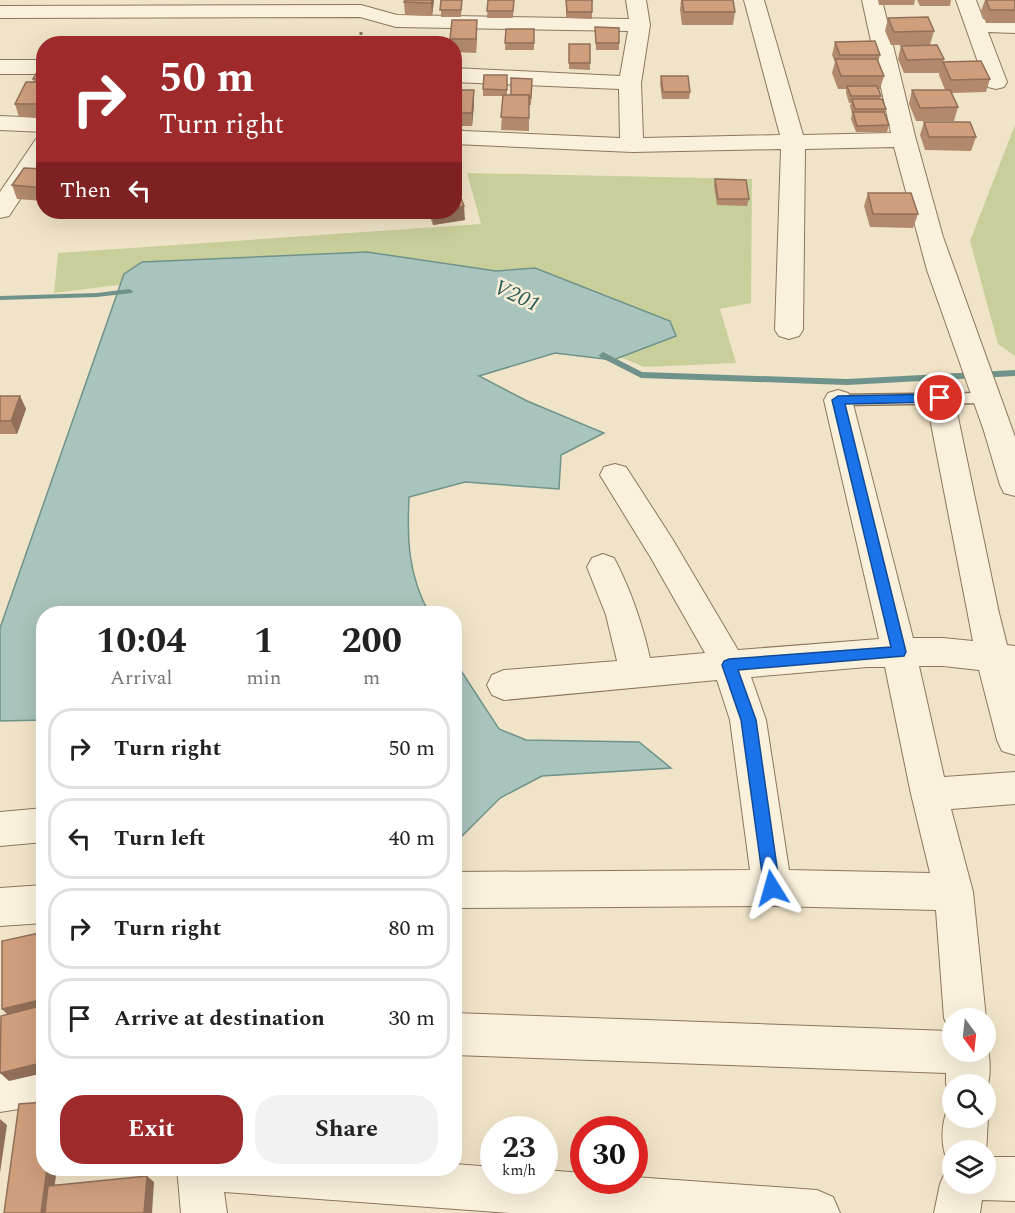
<!DOCTYPE html>
<style>
body{margin:0;font-family:Spectral,serif;background:#f2f2f2;color:#222;height:100vh;display:flex;flex-direction:column;font-size:22px;white-space:nowrap}
*{box-sizing:border-box;margin:0}
p{font-size:20px;color:#767676}
.icon{flex:none;width:33px;height:33px;fill:none;stroke:currentColor;stroke-width:2;stroke-linecap:round;stroke-linejoin:round}
.map{position:relative;flex:1;overflow:hidden}
.side{position:absolute;left:36px;top:606px;width:426px;height:570px;display:flex;flex-direction:column;background:#fff;border-radius:24px;box-shadow:0 6px 24px #0002}
.side>*{flex:none}
.hud{position:absolute;left:36px;top:36px;width:426px;height:183px;border-radius:24px;box-shadow:0 6px 24px #0002;background:#9e2a2b;color:#fff;overflow:hidden}
.needle{width:39px;rotate:165deg}
.tools{position:absolute;left:942px;top:1008px;display:grid;gap:12px}
.tools a{display:grid;place-items:center;width:54px;height:54px;border-radius:50%;background:#fff;box-shadow:0 6px 24px #0002;font-size:30px}
.speed{position:absolute;left:480px;top:1116px;display:flex;gap:12px;font-size:30px;font-weight:700;text-align:center}
.speed>*{display:grid;place-content:center;width:78px;height:78px;border-radius:50%;background:#fff;box-shadow:0 6px 24px #0002;line-height:1}
.speed small{font-size:15px;font-weight:400}
.speed .limit{border:9px solid #d22;background:#fff;color:#111}
.pin{position:absolute;display:grid;place-items:center;width:51px;height:51px;color:#fff;margin:-26px;border:3px solid #fff;border-radius:50%;box-shadow:0 2px 6px #0007}
.me{position:absolute;width:66px;margin:-33px;rotate:352deg;stroke-linejoin:round;filter:drop-shadow(0 0 4px #0008)}
.turn{display:flex;align-items:center;gap:21px;height:126px;padding:0 24px;font-size:27px}
.turn .icon{width:78px;height:78px;stroke-width:2.5}
.turn b{display:block;font-size:42px;line-height:51px}
.then{display:flex;align-items:center;height:57px;padding:0 24px;background:#0003;gap:12px;font-size:22px}
.eta{display:flex;justify-content:space-evenly;align-items:center;height:102px;text-align:center}
.eta b{font-size:36px;font-weight:700;line-height:42px}
.button{display:flex;gap:12px;margin-top:auto;padding:12px 24px}
.button a{flex:1;height:69px;border-radius:24px;background:#9e2a2b;color:#fff;font-size:24px;font-weight:700;line-height:69px;text-align:center}
.button a+a{background:#f2f2f2;color:#222}
ul{padding:0;list-style:none}
li{display:flex;align-items:center;gap:18px;height:81px;margin:0 12px 9px;padding:0 12px;border:3px solid #e0e0e0;border-radius:24px}
li div{flex:1}
li b{display:block;font-size:22px}
li em{font-style:normal}
.map>svg:first-child{display:block}
.green{fill:#c9cf9b}
.water{fill:#a9c4bc;stroke:#6f938a;stroke-width:1.5}
.lines{fill:none;stroke-linecap:round;stroke-linejoin:round}
.stream{fill:#6f938a;fill-rule:evenodd}
.service-casing{stroke:#8d765c;stroke-width:3}
.minor-casing{stroke:#8d765c;stroke-width:2}
.path{stroke:#8d765c;stroke-width:3;stroke-dasharray:3 2;stroke-linecap:butt}
.service{fill:#faf1dc;fill-rule:evenodd}
.minor{fill:#faf1dc;fill-rule:evenodd}
.wall{fill:#b2896c}
.shaded-wall{fill:#916f58}
.building{fill:#cf9f7d;stroke:#916f58;stroke-width:1.5}
.route{fill:#1a73e8;stroke:#114b97;stroke-width:1.5}
.labels{text-anchor:middle;dominant-baseline:central;stroke-width:5;stroke-linejoin:round;paint-order:stroke}
.water-label{font-size:22px;font-style:italic;fill:#2f5d5a;stroke:#f7eed8}
</style>
<div class="map">
<svg width="1015" height="1213" viewBox="0 0 1015 1213">
<rect width="100%" height="100%" fill="#f0e4c8"/>
<g class="green">
<path d="M1015 125V356L998 344 970 241Z"/>
<path d="M467 173 752 179 751 303 720 309 736 363 644 367 406 268 287 264 54 293 58 253 481 224Z"/>
</g>
<g class="water">
<path d="M367 252 496 271 535 268 670 321 676 336 613 360 555 353 479 376 527 401 604 433 561 455 559 489 465 482 409 497C407 540 408 574 429 613L44 614 43 720 0 721V628L124 274 142 262Z"/>
<path d="M454 660 499 729 526 740 639 742 671 768 542 776 500 798 455 843Z"/>
</g>
<g class="lines">
<g class="stream">
<path d="M129 289 133 291 132 293 97 297 0 300V296L97 293Z"/>
<path d="M603 352 642 372 847 379 1015 370V376L847 385 641 378 600 357 599 355Z"/>
</g>
<defs>
<path id="service" d="M985 393 992 398 985 403 838 405 831 400 838 395Z"/>
<g id="minor">
<path d="M626 0H646L650 25 641 83 643 138 780 135 744 0H764L803 135 891 133 862 0H882L915 136 943 237 1015 437V496L1004 493 1000 485 984 431 927 270 894 147 805 149 803 330 799 336 789 339 779 336 775 330 781 149 632 152 454 144V128L464 131 620 138 619 89 454 82V68L620 76 628 31 396 27 360 17 0 18V6L361 5 397 15 629 19Z"/>
<path d="M956 0H976L983 19 1015 21V33L988 32 1007 82 1004 87 996 89 988 87 985 82Z"/>
<rect x="0" y="60" width="44" height="14"/>
<path d="M0 116 44 118V132L0 130Z"/>
<path d="M44 137V163L9 216 0 218V192L36 139Z"/>
<path d="M940 388 950 391 954 398 999 613 1007 645 1015 646V755L1002 751 997 740 979 670 943 666H919L944 777 1015 772V804L951 809 973 892 986 1018H952V1052H986V1043C991 1057 991 1078 986 1091V1084H952V1099L946 1084V1073L454 1055V1013L950 1031 944 1018 936 910 772 906 454 908V872L750 870 730 720 717 680 504 700 492 695 487 685 492 675 504 670 617 661 606 615 587 567 592 558 603 554 614 558C631 590 642 623 650 658L705 653 651 558 600 475 604 467 615 464 626 467 673 540 738 650 879 639 824 400 828 393 838 390 848 393 852 400 913 638H943L973 641 926 398 930 391ZM867 667H885L911 794 930 873 789 870 766 720 751 677Z"/>
<path d="M44 808V842L0 846V812Z"/>
<path d="M44 885V923L0 926V888Z"/>
<path d="M44 1062V1105L0 1112V1068Z"/>
<path d="M952 1102V1118H986V1112L988 1118 986 1154V1150H952V1184H986V1157H1015V1201L982 1200 980 1213H934L940 1184 947 1168 951 1166C939 1151 940 1117 952 1102Z"/>
<path d="M454 1164 494 1167V1180H544V1170L584 1173V1180H634V1177L817 1190 833 1197 840 1213H510L224 1192 227 1213H181L177 1168H454Z"/>
</g>
</defs>
<use href="#service" class="service-casing"/>
<use href="#minor" class="minor-casing"/>
<path class="path" d="M361 32V44"/>
<use href="#service" class="service"/>
<use href="#minor" class="minor"/>
</g>
<g class="wall">
<path d="M434 0 432 16 405 15 404 2Z"/>
<path d="M441 0H462L461 17H441Z"/>
<path d="M488 0H514L513 18H487Z"/>
<path d="M566 0H593V3L592 2V19L566 18Z"/>
<path d="M668 0H733L735 12 733 25H682L680 10 681 0Z"/>
<path d="M878 0H915L914 5H879Z"/>
<path d="M917 0H951L950 6H920Z"/>
<path d="M985 0H1015V23H986L981 11Z"/>
<path d="M888 18 934 31 930 45H891L885 31Z"/>
<path d="M477 20V33L476 53 454 52V44H450V39Z"/>
<path d="M595 27 619 43V50H596Z"/>
<path d="M506 29H534V50H505Z"/>
<path d="M835 42 880 55 878 62 884 76 880 89H879L881 96 880 99 886 109 884 114 889 125 887 132H856L851 119 852 114 850 106 851 103H849L846 93V89H838L832 73 835 62 832 55Z"/>
<path d="M569 44 590 63V70L569 69Z"/>
<path d="M901 46 944 59 943 62 990 79 986 92 952 93 958 107 954 121H916L909 104 912 90H945L939 75V73H904L898 59Z"/>
<path d="M44 59V118L19 117 15 104 34 82 33 79Z"/>
<path d="M507 75V95H511L532 79 531 105H529V131L501 130 503 96H483V89Z"/>
<path d="M661 76 690 92 689 99H662L660 83Z"/>
<path d="M454 90H474V104L472 126H454Z"/>
<path d="M924 122 976 137 971 151 925 150 920 135Z"/>
<path d="M44 140V165H43L38 151Z"/>
<path d="M44 169V201L17 199 12 185Z"/>
<path d="M715 179 749 199 747 206 717 205 714 186Z"/>
<path d="M868 193 918 214 913 228 870 227 864 206Z"/>
<path d="M428 212H454L465 220 433 225Z"/>
<path d="M0 396H20L26 409 17 434H0Z"/>
<path d="M60 1168H135L68 1176 59 1170Z"/>
</g>
<g class="shaded-wall">
<path d="M432 0H434L432 16 431 3Z"/>
<path d="M477 20V33L476 53V39Z"/>
<path d="M474 90V104L472 126V113Z"/>
<path d="M464 206 465 220 433 225 432 212H454V208Z"/>
<path d="M20 396 26 409 17 434 11 421Z"/>
<path d="M44 999V1073L9 1081 0 1073 11 1018 2 1009Z"/>
<path d="M0 1119 7 1125 0 1173Z"/>
<path d="M47 1168H57L51 1213H41Z"/>
<path d="M147 1176 154 1182 152 1213H144Z"/>
</g>
<g class="building">
<path d="M405 0H432L431 3 404 2Z"/>
<path d="M441 0H462L461 10H440Z"/>
<path d="M488 0H514L513 11H487Z"/>
<path d="M566 0H592V12H567Z"/>
<path d="M682 0H733L735 12H684Z"/>
<path d="M986 0H1015V10H990Z"/>
<path d="M928 17 934 31 894 32 888 18Z"/>
<path d="M452 20H477L476 39H450Z"/>
<path d="M595 27 619 28V43H596Z"/>
<path d="M506 29H534V43H505Z"/>
<path d="M875 41 880 55H840L835 42Z"/>
<path d="M400 42 424 43V44H400Z"/>
<rect x="569" y="44" width="21" height="19"/>
<path d="M937 45 944 59 907 60 901 46Z"/>
<path d="M44 59V79H33Z"/>
<path d="M835 59H877L884 76H841Z"/>
<path d="M981 61 990 79 951 80 943 62Z"/>
<path d="M484 75H507V90L483 89Z"/>
<path d="M661 76H688L690 92H663Z"/>
<path d="M511 78 532 79 531 98H529V95H511Z"/>
<path d="M26 82H44V100L42 104H15Z"/>
<path d="M847 86H877L881 96H851Z"/>
<path d="M454 90H474L472 113H454Z"/>
<path d="M912 90H950L958 107 920 108Z"/>
<path d="M503 95H529V118L501 117Z"/>
<path d="M852 99H882L886 109H855Z"/>
<path d="M853 112H884L889 125 857 126Z"/>
<path d="M924 122H970L976 137H929Z"/>
<path d="M44 140V152L38 151Z"/>
<path d="M24 168 44 169V188L12 185Z"/>
<path d="M715 179 746 180 749 199H718Z"/>
<path d="M454 180 464 206 454 208Z"/>
<path d="M868 193H911L918 214H873Z"/>
<path d="M0 396H20L11 421H0Z"/>
<path d="M44 932V999L2 1009V941Z"/>
<path d="M40 1006 41 1063 0 1073 1 1016Z"/>
<path d="M44 1102V1168H47L41 1213H4L19 1104Z"/>
<path d="M147 1176 144 1213H45L48 1186Z"/>
</g>
<path class="route" d="M940 394 946 398 940 402 845 404 906 652 904 656 738 670 756 720 780 888 778 894 772 896 767 894 764 888 741 720 722 665 724 661 729 659 891 647 832 400 838 396Z"/>
<g class="labels">
<g class="water-label">
<text transform="translate(517 296) rotate(25)">V201</text>
</g>
</g>
</svg>
<div class="tools">
<a><svg class="needle" viewBox="-14 -14 28 28"><path d="M0-13l5 13h-10z" fill="#e53935"/><path d="M0 13l5-13h-10z" fill="#767676"/></svg></a>
<a><svg class="icon" aria-label="search" viewBox="0 0 24 24"><circle cx="10" cy="10" r="6"/><path d="M15 15l6 6"/></svg></a>
<a><svg class="icon" aria-label="layers" viewBox="0 0 24 24"><path d="M12 4l9 5-9 5-9-5zM3 14l9 5 9-5"/></svg></a>
</div>
<div class="speed"><div>23<small>km/h</small></div><div class="limit">30</div></div>
<div class="pin" style="left:940px;top:398px;background:#d93025"><svg class="icon" aria-label="arrive" viewBox="0 0 24 24"><path d="M6 21V4h12l-3 4 3 4H6"/></svg></div>
<svg class="me" style="left:772px;top:888px" viewBox="-20 -20 40 40"><path d="M0-17L14 15 0 8-14 15z" fill="#1a73e8" stroke="#fff" stroke-width="4"/></svg>
<div class="hud">
<div class="turn"><svg class="icon" aria-label="right" viewBox="0 0 24 24"><path d="M7 20v-9h11M14 6l5 5-5 5"/></svg><div><b>50 m</b>Turn right</div></div>
<div class="then">Then<svg class="icon" aria-label="left" viewBox="0 0 24 24"><path d="M17 20v-9H6M10 6l-5 5 5 5"/></svg></div>
</div>
<section class="side">
<div class="eta">
<div><b>10:04</b><p>Arrival</p></div>
<div><b>1</b><p>min</p></div>
<div><b>200</b><p>m</p></div>
</div>
<ul>
<li><svg class="icon" aria-label="right" viewBox="0 0 24 24"><path d="M7 20v-9h11M14 6l5 5-5 5"/></svg><div><b>Turn right</b></div><em>50 m</em></li>
<li><svg class="icon" aria-label="left" viewBox="0 0 24 24"><path d="M17 20v-9H6M10 6l-5 5 5 5"/></svg><div><b>Turn left</b></div><em>40 m</em></li>
<li><svg class="icon" aria-label="right" viewBox="0 0 24 24"><path d="M7 20v-9h11M14 6l5 5-5 5"/></svg><div><b>Turn right</b></div><em>80 m</em></li>
<li><svg class="icon" aria-label="arrive" viewBox="0 0 24 24"><path d="M6 21V4h12l-3 4 3 4H6"/></svg><div><b>Arrive at destination</b></div><em>30 m</em></li>
</ul>
<div class="button"><a>Exit</a><a>Share</a></div>
</section>
</div>
